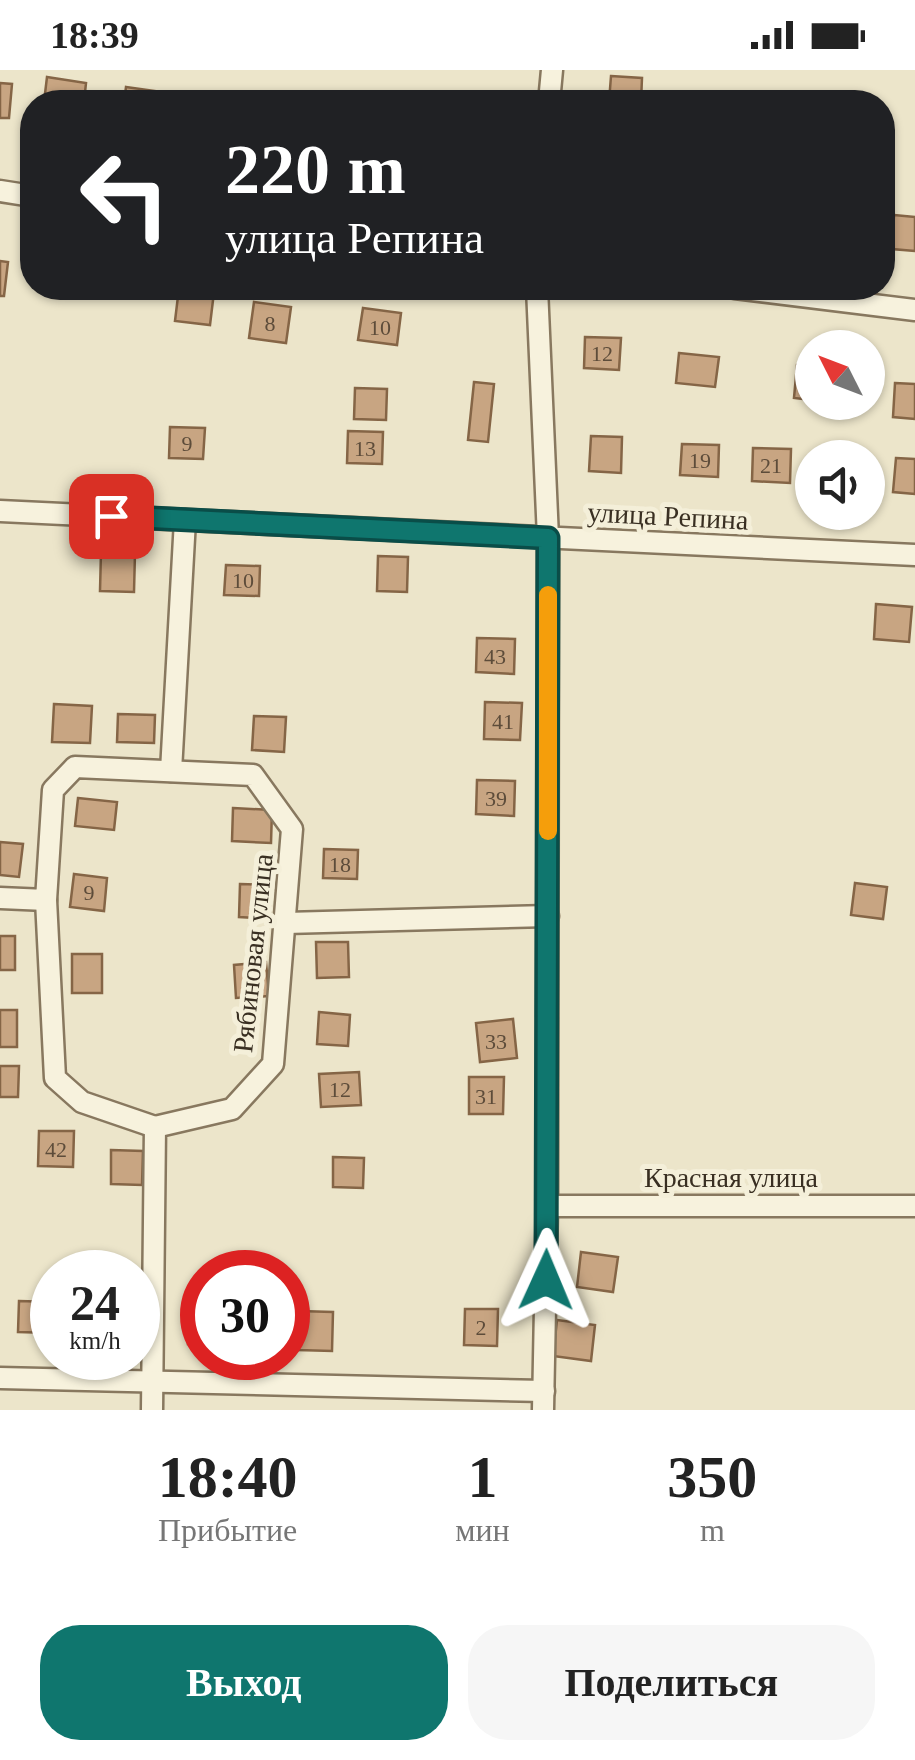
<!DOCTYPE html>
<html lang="ru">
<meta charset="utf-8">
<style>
body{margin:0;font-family:Georgia,serif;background:#f6f6f6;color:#222;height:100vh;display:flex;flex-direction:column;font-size:38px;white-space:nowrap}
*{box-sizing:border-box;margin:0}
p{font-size:32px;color:#767676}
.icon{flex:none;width:55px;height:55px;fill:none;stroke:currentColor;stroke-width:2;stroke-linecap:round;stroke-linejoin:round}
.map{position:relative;height:1340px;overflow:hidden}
.drawer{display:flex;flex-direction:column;background:#fff;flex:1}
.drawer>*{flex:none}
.banner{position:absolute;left:20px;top:20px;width:875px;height:210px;border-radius:40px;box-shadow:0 2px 8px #0004;background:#202124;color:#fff;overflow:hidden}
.needle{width:65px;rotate:312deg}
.fabs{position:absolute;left:795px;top:260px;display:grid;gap:20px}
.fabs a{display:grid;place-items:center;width:90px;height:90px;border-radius:50%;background:#fff;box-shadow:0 2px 8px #0004;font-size:50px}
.speed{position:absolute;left:30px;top:1180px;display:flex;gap:20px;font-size:50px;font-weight:700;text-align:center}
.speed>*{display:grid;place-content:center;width:130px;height:130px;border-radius:50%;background:#fff;box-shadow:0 2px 8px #0004;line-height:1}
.speed small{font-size:25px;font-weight:400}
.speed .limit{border:15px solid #d22;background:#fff;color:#111}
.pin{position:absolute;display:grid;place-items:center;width:85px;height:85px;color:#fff;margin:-42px;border-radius:20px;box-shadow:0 5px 15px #0006}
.me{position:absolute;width:110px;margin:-55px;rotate:1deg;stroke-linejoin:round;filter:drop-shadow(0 0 8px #0008)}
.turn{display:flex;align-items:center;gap:35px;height:210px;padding:0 40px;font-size:45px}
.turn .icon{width:130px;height:130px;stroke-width:2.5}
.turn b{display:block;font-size:70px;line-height:85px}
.eta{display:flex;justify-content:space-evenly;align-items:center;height:170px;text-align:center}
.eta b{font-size:60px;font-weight:700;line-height:70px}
.cta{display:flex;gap:20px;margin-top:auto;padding:20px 40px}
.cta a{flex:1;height:115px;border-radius:40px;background:#0f766e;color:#fff;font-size:40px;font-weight:700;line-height:115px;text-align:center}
.cta a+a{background:#f6f6f6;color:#222}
.status{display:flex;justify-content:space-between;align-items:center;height:70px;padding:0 50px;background:#fff;direction:ltr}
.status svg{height:28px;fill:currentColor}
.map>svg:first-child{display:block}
.building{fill:#c8a582;stroke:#856546;stroke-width:2.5}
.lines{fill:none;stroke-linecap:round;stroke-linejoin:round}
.street-casing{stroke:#88785f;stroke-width:25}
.street{stroke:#f7f2dd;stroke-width:20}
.route-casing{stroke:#0a4d48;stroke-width:25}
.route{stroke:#0f766e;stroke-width:18}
.slow{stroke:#f59e0b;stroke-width:18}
.labels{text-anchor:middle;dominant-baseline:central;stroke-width:10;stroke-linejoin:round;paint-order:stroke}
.number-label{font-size:22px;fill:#5d4c3a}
.street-label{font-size:28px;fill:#392f22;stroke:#f4efd9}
</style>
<div class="status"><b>18:39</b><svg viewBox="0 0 49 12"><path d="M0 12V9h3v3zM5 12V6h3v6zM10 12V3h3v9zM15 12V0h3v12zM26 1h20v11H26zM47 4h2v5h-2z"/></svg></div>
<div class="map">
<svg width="915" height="1340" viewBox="0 0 915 1340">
<rect width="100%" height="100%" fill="#ece5ca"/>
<g class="building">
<path d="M611 6 642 8 641 32H609Z"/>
<path d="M47 7 86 13 84 32H44Z"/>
<path d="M0 13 12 14 9 48H0Z"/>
<path d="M126 17 162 22 161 32H124Z"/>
<path d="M894 145 915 147V181L892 179Z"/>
<path d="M0 191 8 192 4 226H0Z"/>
<path d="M179 218 214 222 210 255 175 251Z"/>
<path d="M254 232 291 237 286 273 249 268Z"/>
<path d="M363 238 401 243 397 275 358 270Z"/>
<path d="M585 267 621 268 619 300 584 298Z"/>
<path d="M679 283 719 287 715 317 676 313Z"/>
<path d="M797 295 812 296V330L794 328Z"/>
<path d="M474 312 494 314 488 372 468 370Z"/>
<path d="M895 313 915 314V349L893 347Z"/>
<path d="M355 318 387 319 386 350 354 349Z"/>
<path d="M170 357 205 358 203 389 169 388Z"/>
<path d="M348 361 383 362 382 394 347 393Z"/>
<path d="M591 366 622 367 621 403 589 401Z"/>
<path d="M682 374 719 375 718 407 680 405Z"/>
<path d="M753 378 791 379 790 413 752 411Z"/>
<path d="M896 388 915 389V424L893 422Z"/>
<path d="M101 482 135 483 134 522 100 521Z"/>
<path d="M378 486 408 487 407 522 377 521Z"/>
<path d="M226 495 260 496 259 526 224 525Z"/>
<path d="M876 534 912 537 909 572 874 569Z"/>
<path d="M477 568 515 569 514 604 476 602Z"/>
<path d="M485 632 522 633 520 670 484 669Z"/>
<path d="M54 634 92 636 90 673 52 672Z"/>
<path d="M118 644 155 645 154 673 117 672Z"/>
<path d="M254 646 286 647 284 682 252 680Z"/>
<path d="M477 710 515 711 514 746 476 744Z"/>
<path d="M78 728 117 732 114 760 75 756Z"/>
<path d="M233 738 272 740 271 773 232 771Z"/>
<path d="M0 772 23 774 19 807 0 805Z"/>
<path d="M324 779 358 780 357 809 323 808Z"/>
<path d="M74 804 107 808 104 841 70 837Z"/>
<path d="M855 813 887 817 883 849 851 845Z"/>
<path d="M240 814 271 815 270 849 239 847Z"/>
<rect x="0" y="866" width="15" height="34"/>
<path d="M316 872H348L349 907 317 908Z"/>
<rect x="72" y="884" width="30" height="39"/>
<path d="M266 892 269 926 236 928 234 895Z"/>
<rect x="0" y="940" width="17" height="37"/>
<path d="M319 942 350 945 348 976 317 974Z"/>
<path d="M513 949 517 988 480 992 476 953Z"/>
<path d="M0 996H19L18 1027H0Z"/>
<path d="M359 1002 361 1035 321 1037 319 1004Z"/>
<path d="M469 1007H504L503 1044H469Z"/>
<path d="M39 1061H74L73 1097 38 1096Z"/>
<path d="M111 1080 143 1081 142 1115 111 1114Z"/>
<path d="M333 1087 364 1088 363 1118 333 1117Z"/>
<path d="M581 1182 618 1187 613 1222 577 1217Z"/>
<path d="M19 1231 52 1232V1263L18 1262Z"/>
<path d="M465 1239H498L497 1276 464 1275Z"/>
<path d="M189 1240 202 1241V1274H188Z"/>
<path d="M299 1241 333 1242 332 1281 298 1280Z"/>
<path d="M557 1250 595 1255 591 1291 553 1286Z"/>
</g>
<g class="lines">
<defs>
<g id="street">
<path d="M549 32 552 0"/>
<path d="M0 121 32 126"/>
<path d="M537 218 548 468 547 1136 543 1340"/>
<path d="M735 218 915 240"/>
<path d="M0 441 915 485"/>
<path d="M171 701 185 450"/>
<path d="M0 828 46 830 53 720 75 697 253 705 292 759 273 994 232 1039 155 1057 152 1340"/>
<path d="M46 830 55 1008 82 1032 155 1057"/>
<path d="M286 853 548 846"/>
<path d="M547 1136H915"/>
<path d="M0 1308 544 1321"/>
</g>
</defs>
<use href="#street" class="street-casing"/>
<use href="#street" class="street"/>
</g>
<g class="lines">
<defs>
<path id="route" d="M111 446 548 468 546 1210"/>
</defs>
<use href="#route" class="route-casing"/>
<use href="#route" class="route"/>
<path class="slow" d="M548 525V761"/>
</g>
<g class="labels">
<g class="number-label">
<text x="270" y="253">8</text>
<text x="380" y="257">10</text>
<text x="602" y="283">12</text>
<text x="187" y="373">9</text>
<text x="365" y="378">13</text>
<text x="700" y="390">19</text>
<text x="771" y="395">21</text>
<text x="243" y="510">10</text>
<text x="495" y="586">43</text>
<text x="503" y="651">41</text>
<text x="496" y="728">39</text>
<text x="340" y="794">18</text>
<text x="89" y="822">9</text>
<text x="496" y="971">33</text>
<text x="340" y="1019">12</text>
<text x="486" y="1026">31</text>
<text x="56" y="1079">42</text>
<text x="481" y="1257">2</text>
</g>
<g class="street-label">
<text transform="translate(668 446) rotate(3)">улица Репина</text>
<text transform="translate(253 883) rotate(-84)">Рябиновая улица</text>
<text x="731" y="1107">Красная улица</text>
</g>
</g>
</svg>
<div class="fabs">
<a><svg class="needle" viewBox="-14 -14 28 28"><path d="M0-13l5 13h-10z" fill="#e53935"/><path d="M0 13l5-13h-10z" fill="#767676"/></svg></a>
<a><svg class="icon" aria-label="sound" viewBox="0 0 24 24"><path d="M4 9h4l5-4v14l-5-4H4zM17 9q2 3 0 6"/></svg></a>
</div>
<div class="speed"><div>24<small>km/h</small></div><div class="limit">30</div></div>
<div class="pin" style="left:111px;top:446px;background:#d93025"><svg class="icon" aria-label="arrive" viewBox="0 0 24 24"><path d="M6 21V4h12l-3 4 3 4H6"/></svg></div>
<svg class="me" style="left:546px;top:1210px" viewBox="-20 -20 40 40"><path d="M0-17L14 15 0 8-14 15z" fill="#0f766e" stroke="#fff" stroke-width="4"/></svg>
<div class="banner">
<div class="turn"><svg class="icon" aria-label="left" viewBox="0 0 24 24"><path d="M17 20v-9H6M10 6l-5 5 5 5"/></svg><div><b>220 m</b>улица Репина</div></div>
</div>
</div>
<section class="drawer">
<div class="eta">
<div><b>18:40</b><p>Прибытие</p></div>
<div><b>1</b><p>мин</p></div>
<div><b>350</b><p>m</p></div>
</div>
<div class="cta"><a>Выход</a><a>Поделиться</a></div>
</section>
